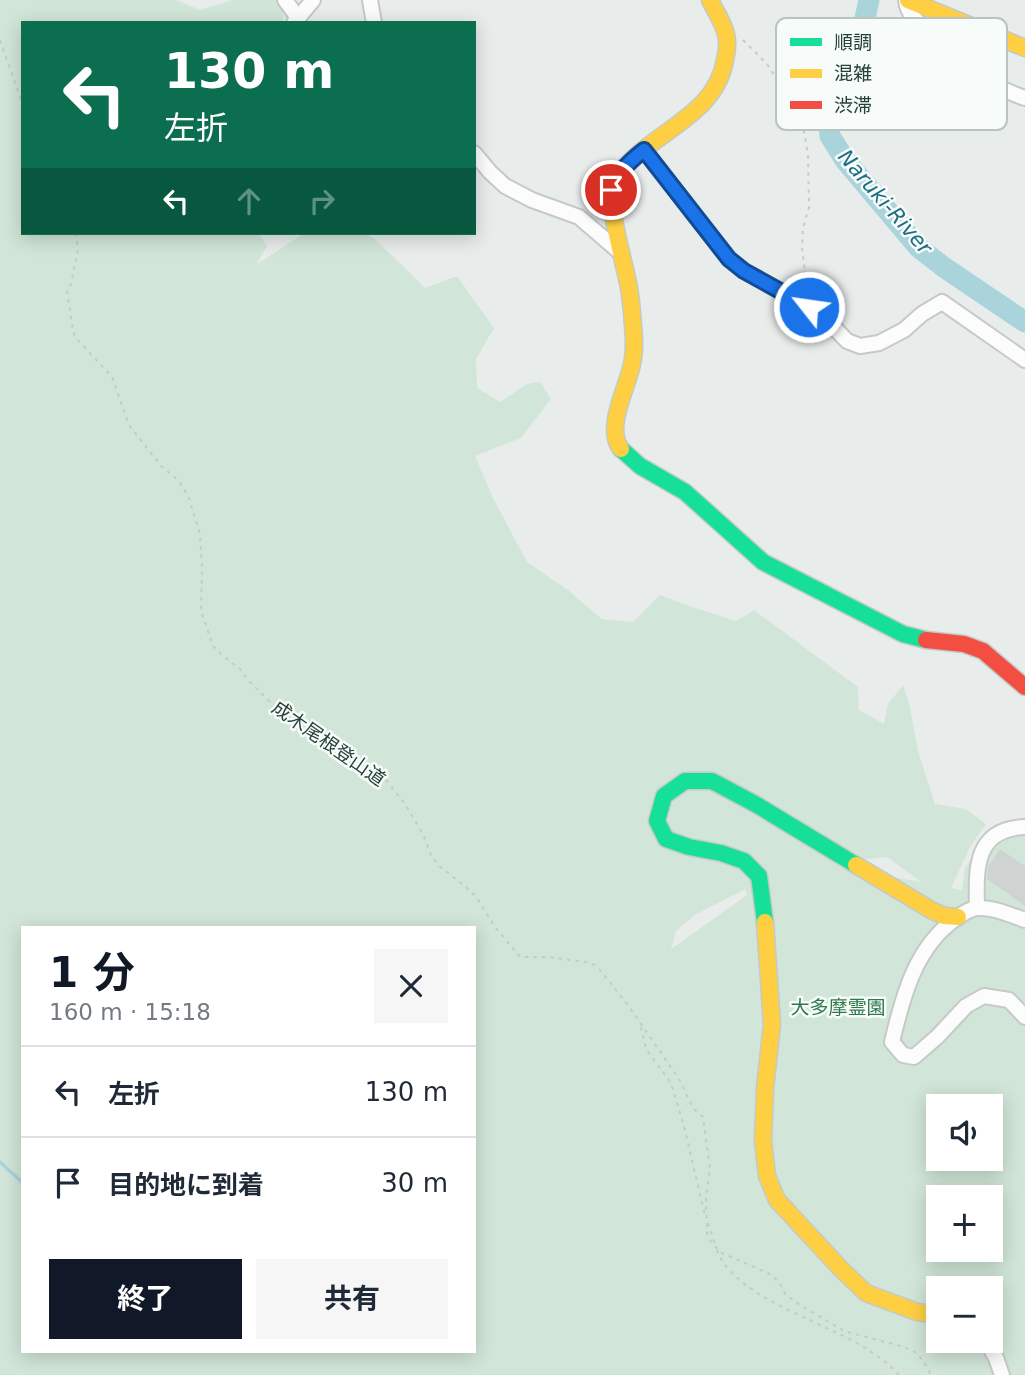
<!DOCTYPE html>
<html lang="ja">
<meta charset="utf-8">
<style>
body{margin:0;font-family:"DejaVu Sans","Noto Sans JP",sans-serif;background:#f6f6f7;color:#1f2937;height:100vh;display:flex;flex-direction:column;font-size:26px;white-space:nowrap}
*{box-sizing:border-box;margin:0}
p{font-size:23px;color:#747a83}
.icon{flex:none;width:38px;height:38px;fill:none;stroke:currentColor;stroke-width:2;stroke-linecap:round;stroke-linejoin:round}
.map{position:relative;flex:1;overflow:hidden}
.panel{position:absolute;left:21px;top:926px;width:455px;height:427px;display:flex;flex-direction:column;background:#fff;border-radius:0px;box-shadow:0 4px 18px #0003}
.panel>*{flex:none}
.hud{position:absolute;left:21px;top:21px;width:455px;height:214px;border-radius:0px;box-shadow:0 4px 18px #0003;background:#0b6e4f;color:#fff;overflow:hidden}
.fabs{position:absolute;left:926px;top:1094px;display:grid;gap:14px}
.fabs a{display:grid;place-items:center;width:77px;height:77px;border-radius:0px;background:#fff;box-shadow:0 4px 18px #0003;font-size:35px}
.pin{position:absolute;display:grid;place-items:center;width:60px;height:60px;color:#fff;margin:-30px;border:4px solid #fff;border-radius:50%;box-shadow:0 2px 7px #0007}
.me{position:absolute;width:77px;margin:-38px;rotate:300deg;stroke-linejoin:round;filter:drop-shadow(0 0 5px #0008)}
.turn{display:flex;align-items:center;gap:24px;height:147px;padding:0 28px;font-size:32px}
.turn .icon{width:91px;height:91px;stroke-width:2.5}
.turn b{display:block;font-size:49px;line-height:60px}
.lanes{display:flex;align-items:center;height:66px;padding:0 28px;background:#0003;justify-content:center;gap:35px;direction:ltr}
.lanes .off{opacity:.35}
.round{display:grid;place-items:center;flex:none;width:74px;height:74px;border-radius:0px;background:#f6f6f7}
.summary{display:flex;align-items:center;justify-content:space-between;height:119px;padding:0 28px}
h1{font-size:42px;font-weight:700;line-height:52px;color:#111827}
.action{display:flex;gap:14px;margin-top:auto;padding:14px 28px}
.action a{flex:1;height:80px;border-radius:0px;background:#111827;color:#fff;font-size:28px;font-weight:700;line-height:80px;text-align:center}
.action a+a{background:#f6f6f7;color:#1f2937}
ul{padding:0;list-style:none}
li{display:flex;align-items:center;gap:21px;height:91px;padding:0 28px;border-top:2px solid #e0e1e3}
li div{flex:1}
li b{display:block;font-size:26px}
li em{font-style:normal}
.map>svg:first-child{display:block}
.green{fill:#d1e6d8;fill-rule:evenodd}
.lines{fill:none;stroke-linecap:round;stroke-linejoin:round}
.stream{stroke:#a9d4db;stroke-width:3.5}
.river{stroke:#a9d4db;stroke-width:21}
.building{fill:#cfd4d2}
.street-casing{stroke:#c5cac8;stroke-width:18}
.fast-casing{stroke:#c3cbc8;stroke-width:19}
.slow-casing{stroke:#c3cbc8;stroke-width:19}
.jam-casing{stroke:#c3cbc8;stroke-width:19}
.path{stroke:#c3ccca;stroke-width:2;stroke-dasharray:3.5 5;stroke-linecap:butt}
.street{stroke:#fcfcfc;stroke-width:14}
.fast{stroke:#16e098;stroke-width:16}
.slow{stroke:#ffcf43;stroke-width:16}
.jam{stroke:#f24e42;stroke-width:16}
.route-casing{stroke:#114b97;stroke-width:18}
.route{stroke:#1a73e8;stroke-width:12}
.labels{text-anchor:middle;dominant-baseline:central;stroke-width:5;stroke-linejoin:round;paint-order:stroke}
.street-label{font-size:19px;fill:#24423a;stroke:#f7fbf9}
.park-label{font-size:19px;fill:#2d7a4b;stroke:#f7fbf9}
.water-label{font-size:21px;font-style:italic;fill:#1c6f80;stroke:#f7fbf9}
.key{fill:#f7fbf9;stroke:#b8c4c0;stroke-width:2}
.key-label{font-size:19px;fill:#24423a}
</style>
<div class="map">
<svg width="1025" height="1375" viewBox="0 0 1025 1375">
<rect width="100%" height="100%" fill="#e8edeb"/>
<path class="green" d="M0 0H176L200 10 232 0H277L284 17 282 23H23V233H258L267 246 257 264 300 236 299 233H365L375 239 425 288 457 276 494 328 476 359 477 388 500 402 527 384 540 382 551 399 521 438 475 456 494 500 527 562 568 590 602 619 633 622 660 595 683 604 736 621 754 610 858 687 859 710 884 724 888 704 903 685 909 702 918 751 935 804 966 809 986 824 970 847 951 888 962 890 965 868 996 826 1025 820V1375H0ZM887 857 921 882 893 877 858 860ZM745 889 747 895 671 949 676 931 695 915ZM23 928H474V1351H23ZM938 1106H990V1158H938ZM938 1197H990V1250H938ZM938 1288H990V1340H938Z"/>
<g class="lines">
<path class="stream" d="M0 1162 23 1183"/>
<path class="river" d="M869 0 864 23 828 118 830 136 845 160 919 248 945 268 1025 322"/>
</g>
<path class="building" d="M1000 849 1025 866V906L987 879 988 867Z"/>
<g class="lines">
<defs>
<g id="street">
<path d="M285 0 298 18"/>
<path d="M370 0 374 23"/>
<path d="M906 0C907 18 927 29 940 41 948 48 955 56 963 63 978 77 1006 92 1025 98"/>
<path d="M294 23 313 0"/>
<path d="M644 150 729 259 744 271 802 303 828 321 847 341 860 346 879 343 904 330 922 314 942 302 1025 360"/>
<path d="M474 153 490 172 505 186 532 200 579 217 622 254"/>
<path d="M977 908C976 869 974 829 1025 827"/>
<path d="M1025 920C1010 915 994 907 978 908 971 908 964 913 958 917 916 945 903 995 892 1042L903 1055 914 1057 938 1036 966 1006 984 996 1009 1000 1025 1017"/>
<path d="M986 1340 996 1358 1002 1375"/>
</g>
<g id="fast">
<path d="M621 449 640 466 685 492 763 562 903 634 926 640"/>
<path d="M765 922 759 876 744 861 721 853 689 847 666 839 657 821 664 796 685 781H712L757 805 856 865"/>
</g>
<g id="slow">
<path d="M908 0 1025 48"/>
<path d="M621 449C605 429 626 390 631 368 634 359 634 350 634 341 633 323 632 306 629 288 625 264 606 204 613 183 617 172 629 163 637 155 670 126 717 108 725 60 727 52 728 42 726 34 723 22 715 11 710 0"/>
<path d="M856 865 931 910 944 916 958 917"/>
<path d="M765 922 772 1024 765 1088 763 1141 767 1176 777 1200 841 1269 866 1293 917 1312 938 1315"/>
</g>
<path id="jam" d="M926 640 964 644 983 651 1025 687"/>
</defs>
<use href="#street" class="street-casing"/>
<use href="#fast" class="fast-casing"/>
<use href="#slow" class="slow-casing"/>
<use href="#jam" class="jam-casing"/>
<g class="path">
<path d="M0 40 23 105"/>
<path d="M743 40 767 64 802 118 808 156 809 207 803 228 802 248 807 289"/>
<path d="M76 233 78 249 71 284 67 291 73 330 75 337 112 377 129 425 161 466 179 481 189 498 200 534 202 567 201 611 213 646 223 656 240 669 248 680 279 711 302 726 345 750 360 764 382 775 405 804 423 834 431 855 439 866 465 886 477 898 495 927 520 957H548L586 962 595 965 601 971 630 1008 679 1079 693 1108 703 1117 710 1169 706 1195 707 1233 711 1242 720 1252 772 1275 783 1288 785 1294 797 1303 844 1331 904 1347 917 1353 925 1364 931 1375"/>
<path d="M641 1027 646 1049 671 1083 684 1126 705 1215"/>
<path d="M708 1223 715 1244"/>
<path d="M717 1250C733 1296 821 1321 860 1345 874 1353 888 1363 899 1375"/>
</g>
<use href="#street" class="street"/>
<use href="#fast" class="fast"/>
<use href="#slow" class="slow"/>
<use href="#jam" class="jam"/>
</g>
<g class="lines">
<defs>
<path id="route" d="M611 190C617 173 630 161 644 150L729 259 744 271 809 307"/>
</defs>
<use href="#route" class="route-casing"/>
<use href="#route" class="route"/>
</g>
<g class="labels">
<g class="street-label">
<text transform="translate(329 743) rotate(35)">成木尾根登山道</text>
</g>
<g class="park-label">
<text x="838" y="1007">大多摩霊園</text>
</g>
<g class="water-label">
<text transform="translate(885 202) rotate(49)">Naruki-River</text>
</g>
</g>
<rect x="776" y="18" width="231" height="112" rx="10" class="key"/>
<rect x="790" y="38" width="32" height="8" fill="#16e098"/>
<rect x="790" y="69" width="32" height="9" fill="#ffcf43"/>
<rect x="790" y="101" width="32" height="8" fill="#f24e42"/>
<g class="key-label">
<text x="834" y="49">順調</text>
<text x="834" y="80">混雑</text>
<text x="834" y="112">渋滞</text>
</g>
</svg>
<div class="fabs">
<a><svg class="icon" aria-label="sound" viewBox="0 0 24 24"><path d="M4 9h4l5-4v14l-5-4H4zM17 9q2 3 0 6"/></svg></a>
<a>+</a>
<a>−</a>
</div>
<div class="pin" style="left:611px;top:190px;background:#d93025"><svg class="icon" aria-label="arrive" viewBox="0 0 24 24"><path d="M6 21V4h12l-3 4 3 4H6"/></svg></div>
<svg class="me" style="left:809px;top:307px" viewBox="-20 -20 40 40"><circle r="17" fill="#1a73e8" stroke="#fff" stroke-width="3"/><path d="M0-11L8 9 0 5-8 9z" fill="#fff"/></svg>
<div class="hud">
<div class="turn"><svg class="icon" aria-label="left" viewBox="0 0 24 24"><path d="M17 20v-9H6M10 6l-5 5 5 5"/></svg><div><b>130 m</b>左折</div></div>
<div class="lanes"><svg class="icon" aria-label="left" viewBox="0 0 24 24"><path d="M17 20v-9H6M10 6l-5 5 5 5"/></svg><svg class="icon off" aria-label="ahead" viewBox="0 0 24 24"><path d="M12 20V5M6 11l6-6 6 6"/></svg><svg class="icon off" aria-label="right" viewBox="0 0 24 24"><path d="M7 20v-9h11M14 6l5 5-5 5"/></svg></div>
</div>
<section class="panel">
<div class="summary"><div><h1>1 分</h1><p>160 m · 15:18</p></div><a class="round"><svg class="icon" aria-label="close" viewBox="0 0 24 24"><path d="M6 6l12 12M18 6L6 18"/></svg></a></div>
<ul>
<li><svg class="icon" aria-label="left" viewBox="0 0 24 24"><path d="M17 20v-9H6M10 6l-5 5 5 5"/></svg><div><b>左折</b></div><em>130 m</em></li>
<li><svg class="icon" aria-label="arrive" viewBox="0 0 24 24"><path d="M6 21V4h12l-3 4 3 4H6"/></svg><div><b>目的地に到着</b></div><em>30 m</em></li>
</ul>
<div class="action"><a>終了</a><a>共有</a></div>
</section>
</div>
